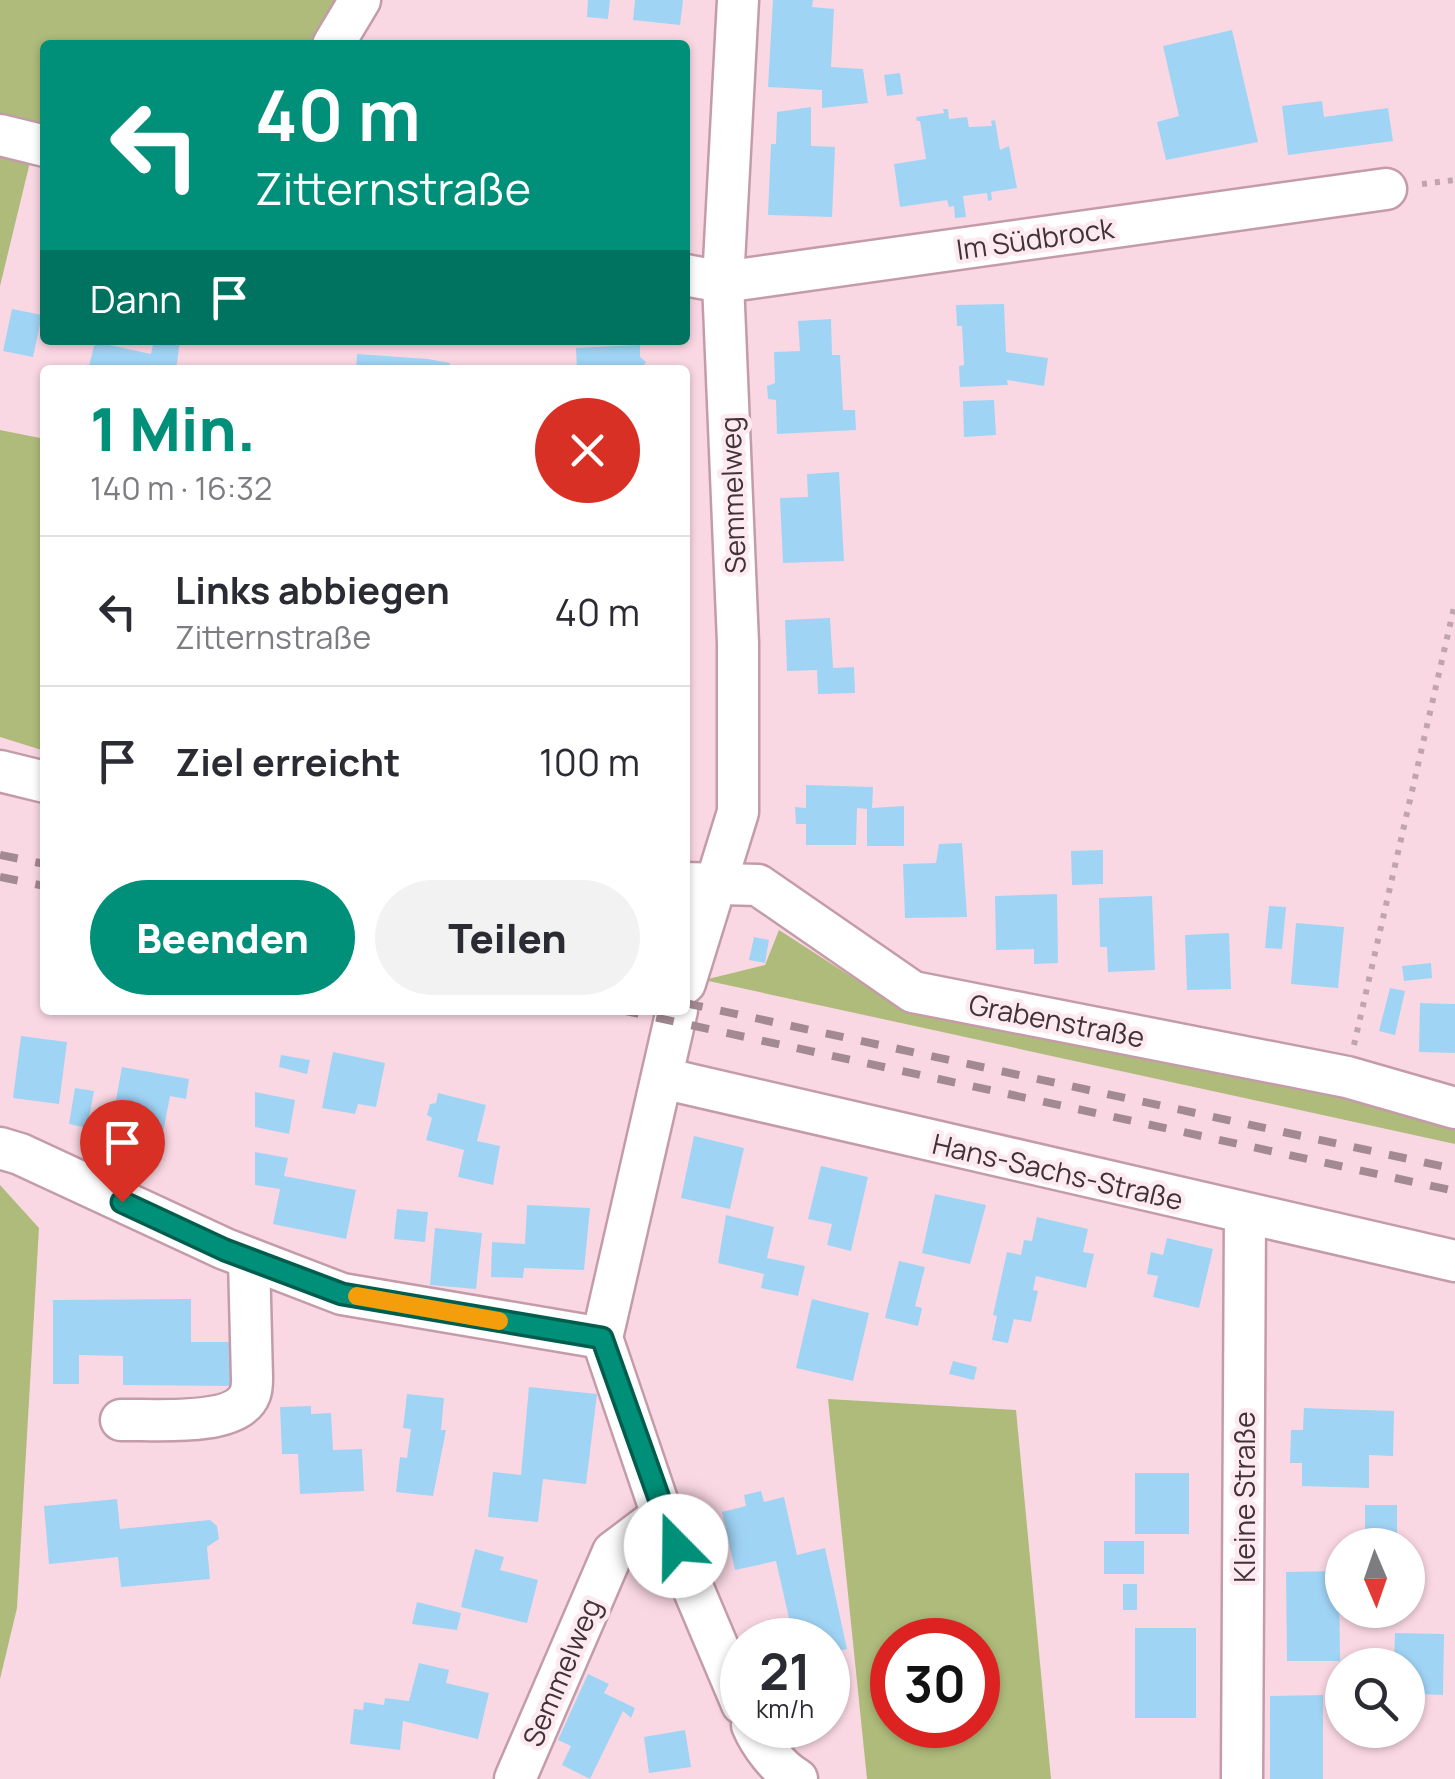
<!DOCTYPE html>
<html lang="de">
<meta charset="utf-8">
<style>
body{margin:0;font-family:Manrope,sans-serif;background:#f2f2f3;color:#2b2b33;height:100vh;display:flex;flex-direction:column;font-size:38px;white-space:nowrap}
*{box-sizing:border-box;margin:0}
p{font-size:32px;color:#7c7c81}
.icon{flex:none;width:55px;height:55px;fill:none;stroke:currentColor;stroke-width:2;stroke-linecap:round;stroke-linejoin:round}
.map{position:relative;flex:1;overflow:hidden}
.drawer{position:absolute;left:40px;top:365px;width:650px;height:650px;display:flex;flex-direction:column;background:#fff;border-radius:10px;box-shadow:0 2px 8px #0004}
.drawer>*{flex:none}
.guide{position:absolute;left:40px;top:40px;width:650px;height:305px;border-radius:10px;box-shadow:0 2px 8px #0004;background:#008f78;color:#fff;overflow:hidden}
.needle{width:65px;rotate:178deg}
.tools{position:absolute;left:1325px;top:1528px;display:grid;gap:20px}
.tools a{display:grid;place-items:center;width:100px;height:100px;border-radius:50%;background:#fff;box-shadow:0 2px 8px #0004;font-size:50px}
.speed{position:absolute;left:720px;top:1618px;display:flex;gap:20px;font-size:50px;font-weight:700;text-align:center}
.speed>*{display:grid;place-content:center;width:130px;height:130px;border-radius:50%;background:#fff;box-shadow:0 2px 8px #0004;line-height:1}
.speed small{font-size:25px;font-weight:400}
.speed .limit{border:15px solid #d22;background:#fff;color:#111}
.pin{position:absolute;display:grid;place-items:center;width:85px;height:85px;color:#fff;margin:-102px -42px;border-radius:50% 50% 50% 0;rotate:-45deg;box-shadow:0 0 10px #0007}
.pin .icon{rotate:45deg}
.me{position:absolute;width:110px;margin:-55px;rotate:338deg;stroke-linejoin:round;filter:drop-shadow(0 0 8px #0008)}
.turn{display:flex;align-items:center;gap:35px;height:210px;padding:0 50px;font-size:45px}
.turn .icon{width:130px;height:130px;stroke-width:2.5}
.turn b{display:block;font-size:70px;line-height:85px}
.then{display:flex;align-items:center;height:95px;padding:0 50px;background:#0003;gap:20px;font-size:38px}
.round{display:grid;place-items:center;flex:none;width:105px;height:105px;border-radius:52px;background:#f2f2f3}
.summary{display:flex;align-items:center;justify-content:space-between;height:170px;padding:0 50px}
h1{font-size:60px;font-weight:800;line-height:75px;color:#008f78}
.button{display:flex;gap:20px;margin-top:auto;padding:20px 50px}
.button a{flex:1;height:115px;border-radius:60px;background:#008f78;color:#fff;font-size:40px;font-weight:800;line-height:115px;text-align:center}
.button a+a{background:#f2f2f3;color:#2b2b33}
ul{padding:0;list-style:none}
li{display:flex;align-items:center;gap:30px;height:150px;padding:0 50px;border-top:2px solid #e1e1e2}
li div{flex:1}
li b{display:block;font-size:38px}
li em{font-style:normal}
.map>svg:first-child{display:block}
.green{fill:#afbb7b;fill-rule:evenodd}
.building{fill:#a0d4f5}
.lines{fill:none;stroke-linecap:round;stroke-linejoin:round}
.minor-casing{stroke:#c49ca9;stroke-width:45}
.path{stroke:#c1a5ae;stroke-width:6;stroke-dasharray:5 8;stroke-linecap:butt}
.minor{stroke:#fff;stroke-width:40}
.rail{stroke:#a38a92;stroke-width:8;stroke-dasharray:18 18;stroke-linecap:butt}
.route-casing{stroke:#005d4e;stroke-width:25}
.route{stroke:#008f78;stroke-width:18}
.slow{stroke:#f59e0b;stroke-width:18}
.labels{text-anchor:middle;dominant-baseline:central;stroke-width:9;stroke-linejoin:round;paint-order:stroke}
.street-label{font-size:28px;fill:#423237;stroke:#fceaf0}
</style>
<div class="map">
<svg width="1455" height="1779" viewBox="0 0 1455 1779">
<rect width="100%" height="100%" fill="#fad8e3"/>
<g class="green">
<path d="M0 0H340L314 45H45V131L0 121Z"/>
<path d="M0 151 31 158 0 286Z"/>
<path d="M0 430 45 439V751L0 737Z"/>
<path d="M779 930 883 997 1455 1113V1144L704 980 765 965Z"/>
<path d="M0 1185 39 1228 17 1608 0 1679Z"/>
<path d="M828 1399 1016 1410 1051 1779H867ZM978 1640V1725H892V1640Z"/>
</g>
<g class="building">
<path d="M588 0H610L608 19 587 17Z"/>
<path d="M635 0H683L680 25 633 20Z"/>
<path d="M773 0H813L812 7 834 9 831 67 863 69 868 103 822 108V90L768 87Z"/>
<path d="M1232 30 1258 142 1166 160 1157 122 1179 116 1163 46Z"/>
<path d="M900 73 903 94 887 96 884 75Z"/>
<path d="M1322 101 1324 117 1388 108 1393 141 1288 155 1282 106Z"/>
<path d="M811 107V146L835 147 832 217 768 215 771 144H776L777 112Z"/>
<path d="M943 109H948L949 119 967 117 969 127 992 126 991 121 995 120 1000 150 1009 146 1016 183 1017 188 991 192 992 200 988 201 987 193 963 196 966 217 955 218 954 206 949 207 947 200 900 207 894 164 926 159 920 121H917L916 117 944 113Z"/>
<path d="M1004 304 1006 352 1048 358 1044 386 1007 380 1008 385 960 387 959 366 964 365 962 326H957L956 305Z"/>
<path d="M12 309 42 315 33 357 3 351Z"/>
<path d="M831 319 832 355H840L843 410H855L856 430 777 434 776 400 768 399 767 386 775 383 774 352 800 351 798 321Z"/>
<path d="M154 340H180L176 370H88L95 342 151 354Z"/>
<path d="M640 345V357L646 362 641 370H577L576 348Z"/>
<path d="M357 354 428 359 450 363 449 370H356Z"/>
<path d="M994 400 996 435 964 437 963 401Z"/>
<path d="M839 472 844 561 783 563 780 498 808 497 807 474Z"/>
<path d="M830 618 833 668 854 667 855 693 818 694 817 670 787 671 785 620Z"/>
<path d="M806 785 873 787 872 808 904 806V846H867V809L857 808 856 845H806V824H796L795 807 806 808Z"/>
<path d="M962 843 967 917 905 918 903 864 936 863 939 844Z"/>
<path d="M1103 850V884L1072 885 1071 851Z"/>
<path d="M1057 894 1058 963 1034 964V949L996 950 995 896Z"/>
<path d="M1152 896 1155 970 1108 972 1107 947H1100L1099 898Z"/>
<path d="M1269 906 1286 907 1282 949 1265 948Z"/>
<path d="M1296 923 1344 927 1338 988 1291 984Z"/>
<path d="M1229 933 1231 989 1187 990 1185 935Z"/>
<path d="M754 937 769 940 765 963 749 960Z"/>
<path d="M1431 963 1432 978 1404 981 1402 966Z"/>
<path d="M1390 988 1405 991 1395 1035 1379 1031Z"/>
<path d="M1420 1003 1455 1004V1053L1419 1052Z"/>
<path d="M21 1036 67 1042 59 1104 13 1098Z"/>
<path d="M333 1052 385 1063 376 1107 358 1104 355 1114 322 1108Z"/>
<path d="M281 1055 310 1060 307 1074 279 1067Z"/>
<path d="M122 1067 189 1079 186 1099 170 1096 158 1159 107 1149Z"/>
<path d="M75 1088 94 1091 87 1128 69 1124Z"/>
<path d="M255 1092 295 1100 289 1134 255 1127Z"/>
<path d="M438 1093 486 1105 477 1141 500 1146 493 1185 458 1177 464 1150 426 1140 432 1118 427 1115 430 1104 436 1103Z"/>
<path d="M694 1136 744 1148 730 1209 681 1198Z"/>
<path d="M255 1152 288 1158 284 1176 356 1190 346 1239 273 1224 280 1189 255 1185Z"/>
<path d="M821 1166 868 1177 851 1251 827 1245 832 1224 808 1219Z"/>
<path d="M935 1194 986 1205 970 1264 922 1253Z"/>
<path d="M527 1205 590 1208 584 1270 524 1268 523 1278 491 1277 492 1242 525 1244Z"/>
<path d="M397 1209 428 1212 425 1242 394 1239Z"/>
<path d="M726 1215 774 1227 767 1258 805 1266 798 1296 761 1288 764 1274 718 1263Z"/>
<path d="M1037 1217 1088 1229 1083 1252 1094 1254 1086 1288 1036 1276 1033 1290 1038 1291 1031 1322 1014 1319 1008 1343 992 1340 997 1316 993 1315 1007 1252 1021 1255 1024 1240 1032 1241Z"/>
<path d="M435 1228 482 1233 476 1289 430 1285Z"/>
<path d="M1167 1238 1213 1249 1199 1308 1153 1297 1158 1276 1147 1274 1151 1252 1163 1255Z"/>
<path d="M899 1261 925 1267 915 1306 922 1308 918 1326 885 1318Z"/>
<path d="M191 1299V1342H235V1386L123 1385V1356L79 1355V1384H53V1300Z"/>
<path d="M812 1299 869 1313 853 1381 796 1368Z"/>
<path d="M953 1361 977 1367 974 1380 949 1374Z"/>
<path d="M529 1387 597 1394 586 1484 543 1479 538 1522 488 1517 493 1472 521 1475Z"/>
<path d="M407 1394 444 1398 441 1430H446L433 1496 396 1492 400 1457 407 1458 411 1429 403 1428Z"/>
<path d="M311 1406V1414L331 1413 333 1450 362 1449 364 1491 300 1494 298 1454H282L280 1407Z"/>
<path d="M1304 1408 1394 1411 1393 1456 1369 1455V1488L1302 1486V1463H1290L1291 1430H1303Z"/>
<rect x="1135" y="1473" width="54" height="61"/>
<path d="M761 1491 764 1502 784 1497 797 1555 825 1548 847 1649 839 1651 842 1664 828 1667V1640H812L809 1626 797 1629 798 1634 767 1640 763 1624 789 1618 776 1561 735 1570 722 1512 746 1506 744 1495Z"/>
<path d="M117 1499 120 1529 210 1520 217 1526 219 1539 207 1547 210 1579 121 1587 118 1557 49 1564 44 1506Z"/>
<rect x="1365" y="1505" width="32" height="40"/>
<rect x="1104" y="1541" width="40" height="33"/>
<path d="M475 1549 504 1557 500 1570 538 1580 527 1623 461 1607Z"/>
<path d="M1339 1571 1340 1661H1287L1286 1572Z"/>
<rect x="1123" y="1584" width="14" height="26"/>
<path d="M417 1602 461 1613 457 1630 412 1624Z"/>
<rect x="1135" y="1628" width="61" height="90"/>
<path d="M1395 1633 1444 1634 1443 1695 1418 1694V1721H1408V1665H1394Z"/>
<path d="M419 1663 449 1670 446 1683 489 1693 478 1739 403 1721 400 1750 350 1744 354 1709 363 1710 364 1702 384 1705 385 1698 409 1701Z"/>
<path d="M588 1674 609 1684 604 1693 635 1708 631 1718 623 1711 590 1779 562 1765 571 1746 558 1740Z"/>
<path d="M1323 1695V1779H1270V1696Z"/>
<path d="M685 1730 691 1767 649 1773 644 1737Z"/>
</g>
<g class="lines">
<defs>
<g id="minor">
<path d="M333 45 360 0"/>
<path d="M0 135 45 146"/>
<path d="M685 275 723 282 1386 189"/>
<path d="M0 771 45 782"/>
<path d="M685 883 758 885 913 992 1347 1077 1455 1108"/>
<path d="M685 983 738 812V643L723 282 738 0"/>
<path d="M677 1010 602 1338 662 1515 742 1704"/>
<path d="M662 1078 1455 1261"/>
<path d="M0 1148 20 1154 225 1249 342 1294 602 1338"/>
<path d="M121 1420C151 1419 237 1428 250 1394 252 1389 252 1384 252 1378L249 1259"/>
<path d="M752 1725C760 1744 778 1768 797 1779"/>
<path d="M515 1779 613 1552 662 1515"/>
<path d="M1242 1779 1245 1215"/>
</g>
</defs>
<use href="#minor" class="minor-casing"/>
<g class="path">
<path d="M1422 184 1455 180"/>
<path d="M1354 1045 1455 603"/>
</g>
<use href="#minor" class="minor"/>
<g class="rail">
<path d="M0 855 45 864"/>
<path d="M0 877 45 886"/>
<path d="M685 1003 1455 1169"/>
<path d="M621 1010 1455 1191"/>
</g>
</g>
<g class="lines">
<defs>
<path id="route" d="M122 1202 225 1250 342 1294 602 1338 676 1546"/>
</defs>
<use href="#route" class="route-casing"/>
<use href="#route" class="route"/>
<path class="slow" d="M357 1296 499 1321"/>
</g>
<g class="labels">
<g class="street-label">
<text transform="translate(1035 238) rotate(-8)">Im Südbrock</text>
<text transform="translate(732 495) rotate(-92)">Semmelweg</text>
<text transform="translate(1057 1020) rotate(11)">Grabenstraße</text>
<text transform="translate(1058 1171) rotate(13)">Hans-Sachs-Straße</text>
<text transform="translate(1244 1497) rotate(-90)">Kleine Straße</text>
<text transform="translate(561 1672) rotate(-67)">Semmelweg</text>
</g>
</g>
</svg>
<div class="tools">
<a><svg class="needle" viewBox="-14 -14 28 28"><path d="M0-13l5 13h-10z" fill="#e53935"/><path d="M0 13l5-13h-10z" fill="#7c7c81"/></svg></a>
<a><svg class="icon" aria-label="search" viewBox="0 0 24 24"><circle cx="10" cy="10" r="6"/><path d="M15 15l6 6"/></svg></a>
</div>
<div class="speed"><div>21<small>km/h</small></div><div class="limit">30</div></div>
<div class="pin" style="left:122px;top:1202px;background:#d93025"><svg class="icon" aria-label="arrive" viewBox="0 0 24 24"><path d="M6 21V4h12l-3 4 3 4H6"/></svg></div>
<svg class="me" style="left:676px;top:1546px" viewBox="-20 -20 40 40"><circle r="19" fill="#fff"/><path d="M0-13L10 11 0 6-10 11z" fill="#008f78"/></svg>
<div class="guide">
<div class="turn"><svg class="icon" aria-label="left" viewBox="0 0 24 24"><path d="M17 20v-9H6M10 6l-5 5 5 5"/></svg><div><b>40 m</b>Zitternstraße</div></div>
<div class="then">Dann<svg class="icon" aria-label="arrive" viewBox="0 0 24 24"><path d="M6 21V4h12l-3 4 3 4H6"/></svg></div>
</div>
<section class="drawer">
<div class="summary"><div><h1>1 Min.</h1><p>140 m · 16:32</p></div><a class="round" style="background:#d93025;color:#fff"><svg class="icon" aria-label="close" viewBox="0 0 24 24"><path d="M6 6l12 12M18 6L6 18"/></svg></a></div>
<ul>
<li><svg class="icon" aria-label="left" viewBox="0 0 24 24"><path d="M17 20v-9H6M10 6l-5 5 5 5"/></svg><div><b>Links abbiegen</b><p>Zitternstraße</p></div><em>40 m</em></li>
<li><svg class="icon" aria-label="arrive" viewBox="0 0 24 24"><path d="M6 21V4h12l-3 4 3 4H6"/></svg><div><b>Ziel erreicht</b></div><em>100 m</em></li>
</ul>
<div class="button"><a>Beenden</a><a>Teilen</a></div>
</section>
</div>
